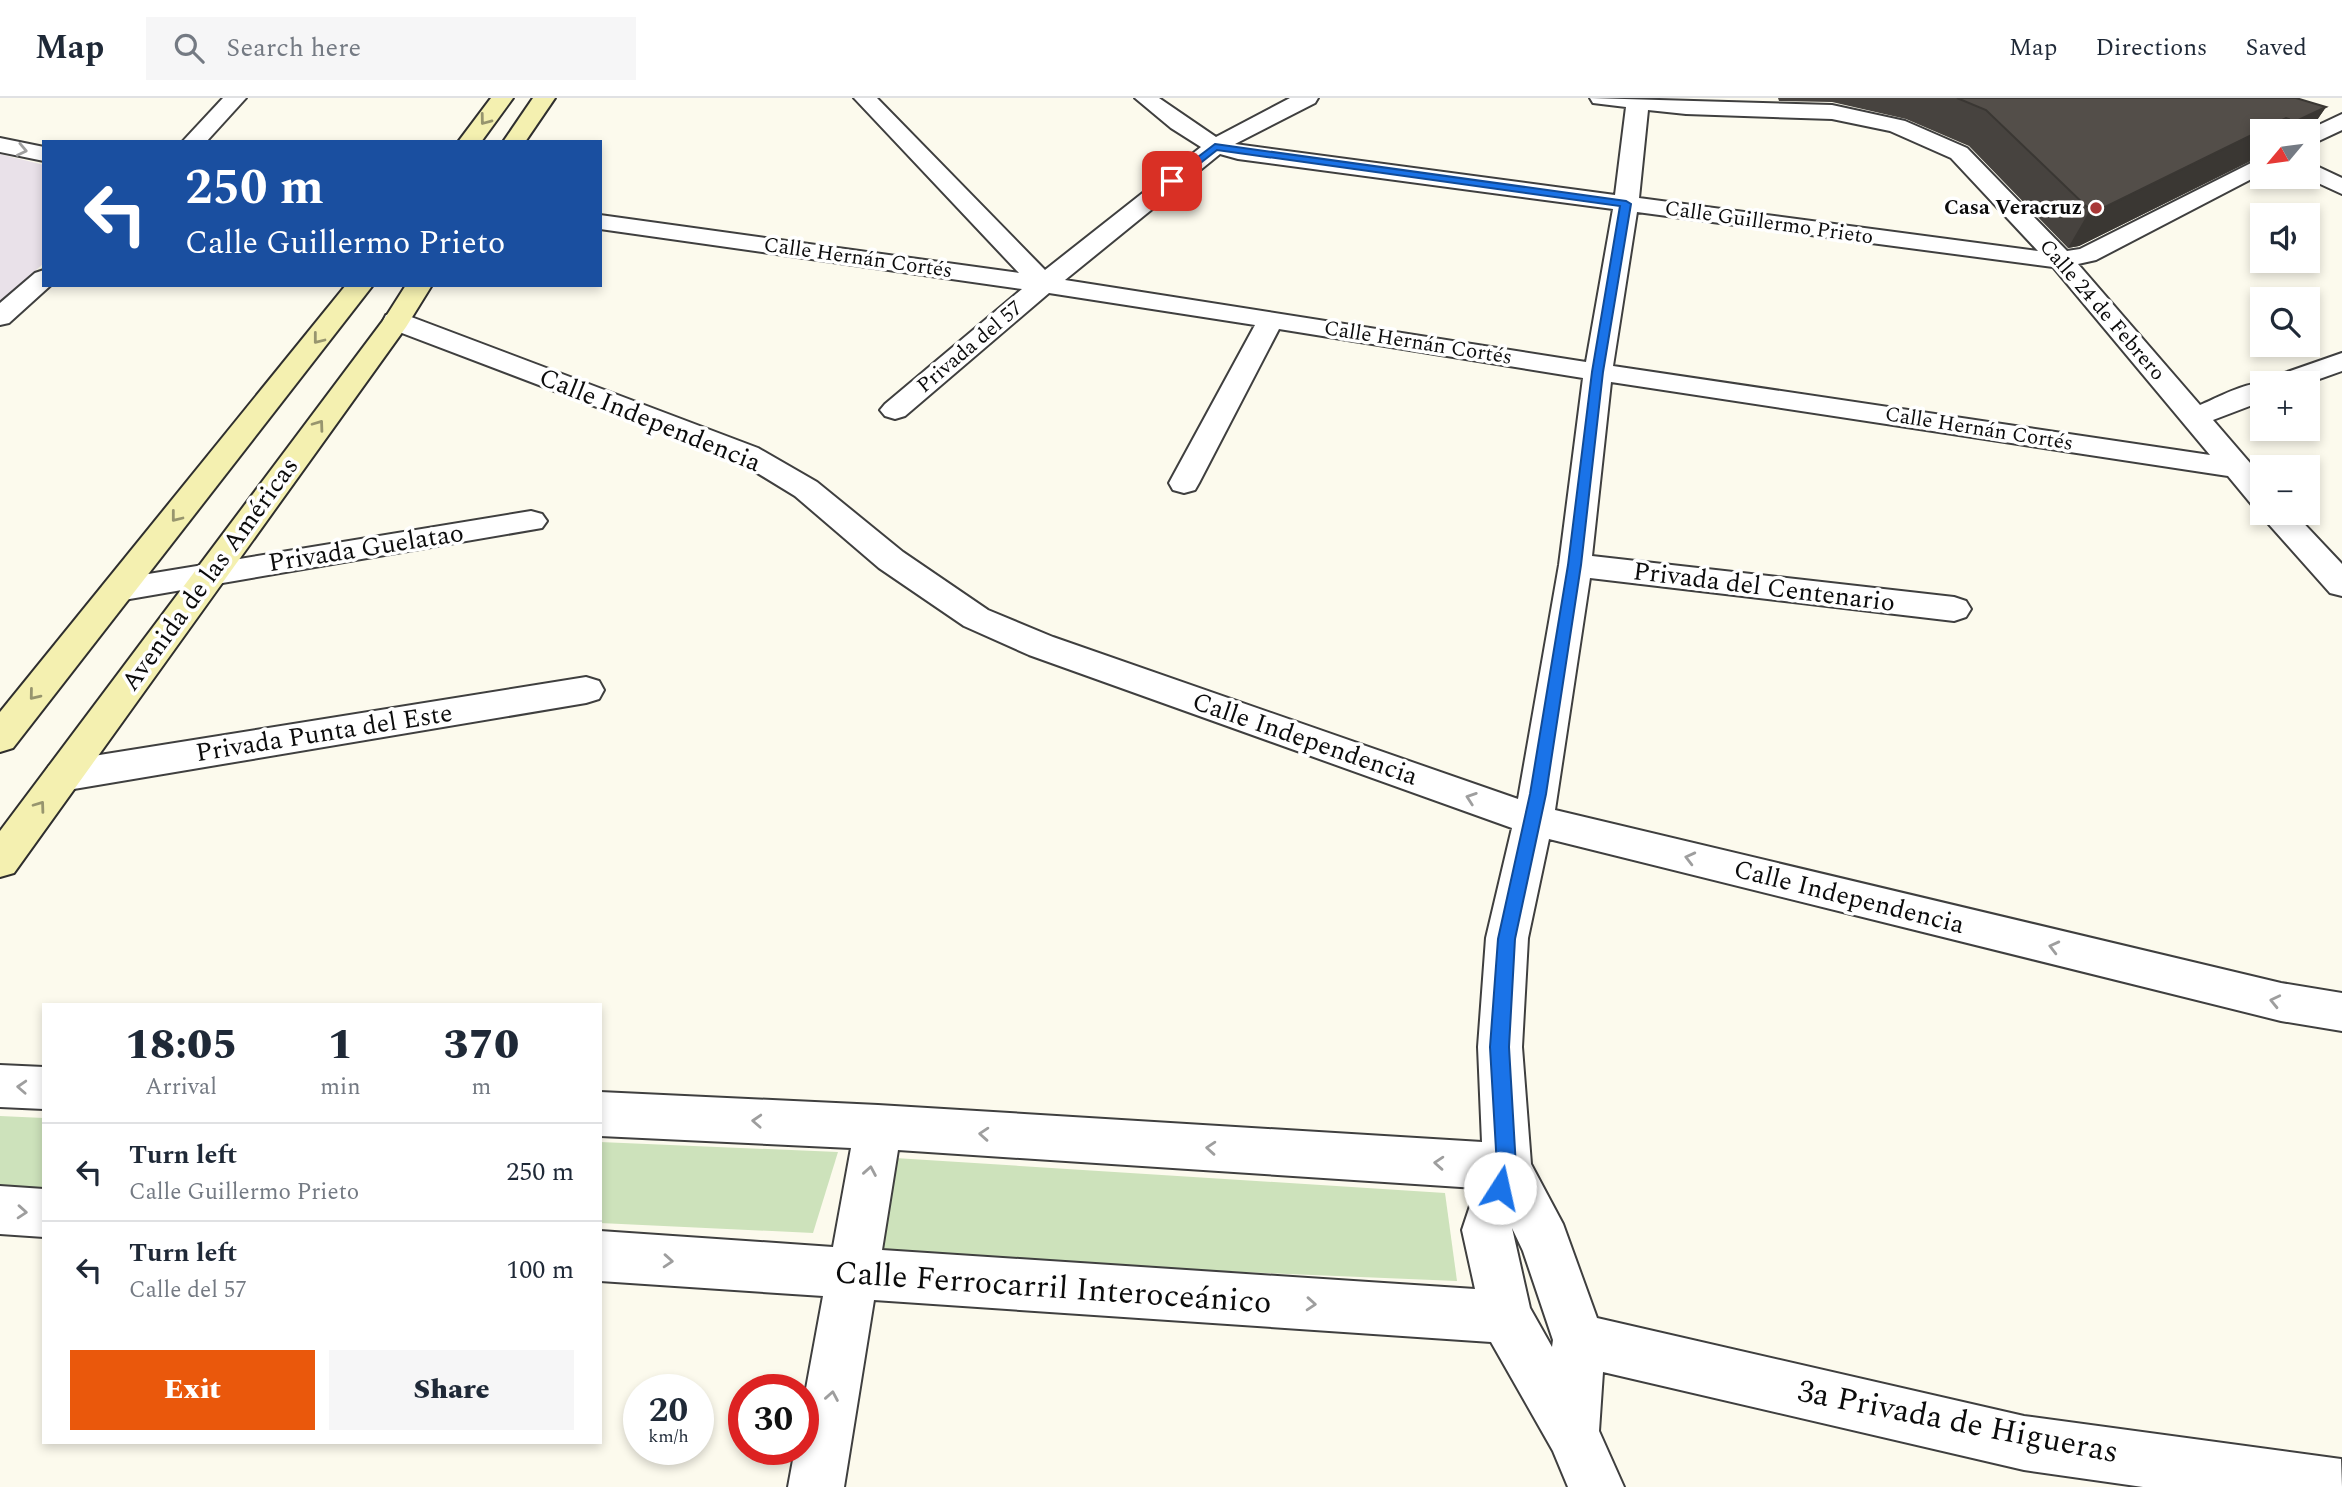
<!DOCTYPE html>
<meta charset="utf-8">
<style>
body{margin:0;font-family:Spectral,serif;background:#f6f6f7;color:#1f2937;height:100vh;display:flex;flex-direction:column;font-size:26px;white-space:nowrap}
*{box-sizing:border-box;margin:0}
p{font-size:23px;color:#747a83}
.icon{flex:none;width:38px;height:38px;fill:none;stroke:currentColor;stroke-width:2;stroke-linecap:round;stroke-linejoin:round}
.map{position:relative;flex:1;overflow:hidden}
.side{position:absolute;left:42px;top:905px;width:560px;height:441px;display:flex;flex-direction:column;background:#fff;border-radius:0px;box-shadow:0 4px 10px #0003}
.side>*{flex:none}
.banner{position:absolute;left:42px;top:42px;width:560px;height:147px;border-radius:0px;box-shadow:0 4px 10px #0003;background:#1a4fa0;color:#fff;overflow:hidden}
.needle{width:46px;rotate:241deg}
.buttons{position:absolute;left:2250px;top:21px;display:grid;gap:14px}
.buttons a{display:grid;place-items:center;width:70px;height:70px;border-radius:0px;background:#fff;box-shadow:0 4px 10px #0003;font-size:35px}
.speed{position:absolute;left:623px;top:1276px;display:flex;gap:14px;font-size:35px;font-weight:700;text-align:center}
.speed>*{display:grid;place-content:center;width:91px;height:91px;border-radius:50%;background:#fff;box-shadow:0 4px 10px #0003;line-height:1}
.speed small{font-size:18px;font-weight:400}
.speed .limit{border:10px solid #d22;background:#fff;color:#111}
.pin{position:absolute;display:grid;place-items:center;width:60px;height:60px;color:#fff;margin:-30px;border-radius:14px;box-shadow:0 4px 10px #0006}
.me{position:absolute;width:77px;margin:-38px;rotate:10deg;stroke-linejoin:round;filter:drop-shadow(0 0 5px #0008)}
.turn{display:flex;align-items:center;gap:24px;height:147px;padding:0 28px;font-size:32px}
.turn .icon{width:91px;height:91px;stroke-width:2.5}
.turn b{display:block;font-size:49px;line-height:60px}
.eta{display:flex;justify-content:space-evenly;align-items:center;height:119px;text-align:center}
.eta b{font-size:42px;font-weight:800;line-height:49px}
.action{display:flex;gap:14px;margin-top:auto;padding:14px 28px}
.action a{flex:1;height:80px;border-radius:0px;background:#ea580c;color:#fff;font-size:28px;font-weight:800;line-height:80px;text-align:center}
.action a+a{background:#f6f6f7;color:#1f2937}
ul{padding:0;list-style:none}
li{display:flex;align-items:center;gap:21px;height:98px;padding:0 28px;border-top:2px solid #e0e1e3}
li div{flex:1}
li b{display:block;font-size:26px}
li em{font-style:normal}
header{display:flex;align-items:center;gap:42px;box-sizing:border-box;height:98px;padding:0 35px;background:#fff;border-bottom:2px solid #e0e1e3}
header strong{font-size:33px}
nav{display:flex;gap:38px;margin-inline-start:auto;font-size:24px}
.search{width:490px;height:63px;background:#f6f6f7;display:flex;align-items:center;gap:18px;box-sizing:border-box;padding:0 24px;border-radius:0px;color:#747a83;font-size:26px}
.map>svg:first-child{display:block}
.industrial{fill:#e9e1e9}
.green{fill:#cde2bb}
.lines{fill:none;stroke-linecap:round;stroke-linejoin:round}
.street-casing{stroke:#3f3f3f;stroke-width:4}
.secondary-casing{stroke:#2e2e2e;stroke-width:4}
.street{fill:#fff;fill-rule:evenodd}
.secondary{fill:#f4f0b0;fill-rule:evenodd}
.wall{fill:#47433f}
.shaded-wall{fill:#3a3733}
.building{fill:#534e49;stroke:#3a3733;stroke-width:2}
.oneway{stroke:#97956e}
.oneway2{stroke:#9e9e9e}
.route{fill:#1a73e8;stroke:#114b97;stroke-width:2}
.poi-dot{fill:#a83837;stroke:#fff;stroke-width:2.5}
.labels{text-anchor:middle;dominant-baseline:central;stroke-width:7;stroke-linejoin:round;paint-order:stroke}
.far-poi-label{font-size:21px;font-weight:bold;fill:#0c0c0c;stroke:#fff;text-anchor:end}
.far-street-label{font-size:21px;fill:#0c0c0c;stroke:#fff}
.street-label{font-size:26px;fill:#0c0c0c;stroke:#fff}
.near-street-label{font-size:32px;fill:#0c0c0c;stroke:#fff}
</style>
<header>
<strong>Map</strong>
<div class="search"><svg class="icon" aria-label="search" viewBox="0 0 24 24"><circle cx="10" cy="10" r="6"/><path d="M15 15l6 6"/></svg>Search here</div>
<nav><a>Map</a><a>Directions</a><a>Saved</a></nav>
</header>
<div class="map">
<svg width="2342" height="1389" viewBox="0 0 2342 1389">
<rect width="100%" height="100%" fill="#fcfaed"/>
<path class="industrial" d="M0 56 44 67V165L0 204Z"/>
<g class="green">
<path d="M0 1018 44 1020V1100L0 1098Z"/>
<path d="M600 1044 838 1054 813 1135 600 1125Z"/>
<path d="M895 1060 1445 1095 1457 1183 876 1159Z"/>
</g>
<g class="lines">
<defs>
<g id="street">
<path d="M223 0H246L206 44H182Z"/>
<path d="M854 0H877L1045 172 1201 49 1171 30 1135 0H1159L1216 39 1290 0H1318L1315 5 1235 46 1615 97 1626 9 1593 5 1590 0 1832 7 1905 23 1967 50 2067 153 2080 151 2263 59V75L2096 162 2078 166 2200 307C2219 299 2245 284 2266 285H2263V303L2213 322 2263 380V410L2252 407 2228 378 1611 284 1592 458 1954 499 1966 503 1971 511 1966 519 1954 523 1590 480 1555 712 2281 885 2342 895V933L2281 923 1549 741 1528 840 1522 949 1531 1066 1563 1126 1597 1220 2024 1318 2341 1361 2342 1389H2143L2024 1372 1603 1274 1599 1333 1624 1389H1568L1553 1353 1491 1244 874 1202 844 1389H788L795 1351H803V1307L823 1198 600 1183V1133L833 1149 851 1050 600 1038V994L878 1007 1482 1044 1478 949 1486 840 1512 730 1029 557 964 528 879 470 795 398 736 362 386 229 383 223 386 217 396 215 406 217 758 350 817 384 903 454 988 512 1053 539 1518 701 1559 467 1583 280 1279 231 1199 385 1195 392 1184 395 1173 392 1169 385 1255 227 1049 195 905 318 895 321 885 318 880 312 885 306 1022 191 600 131V117L1019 175ZM1648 12 1686 16 1832 21 1890 33 1951 60 2038 153 1639 100ZM1220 56 1238 61 1613 111 1586 264 1065 182ZM1637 114 2053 169 2210 357 1613 268ZM898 1052 1476 1090 1462 1132 1475 1191 882 1152ZM1512 1130 1523 1153 1553 1242 1552 1249 1530 1210Z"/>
<path d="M2342 16V32L2308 48V33H2306Z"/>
<path d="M0 40 44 49V63L0 54Z"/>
<path d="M2308 64 2342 80V96L2305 79H2308Z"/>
<path d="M44 172V187H51L9 225 0 227V205L35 175Z"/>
<path d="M2342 255V273L2308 285H2269L2273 279Z"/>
<path d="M2263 411V415H2294L2342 466V498L2330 495 2265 422 2260 415Z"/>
<path d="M531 413 542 416 547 423 542 430 118 503 106 500 101 492 106 484 118 481Z"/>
<path d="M586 579 599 583 604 592 599 601 586 605 62 693 49 688 43 678 49 668 62 663Z"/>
<path d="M0 967 44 969V1011L0 1009Z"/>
<path d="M0 1088 44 1091V1139L0 1136Z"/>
</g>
<g id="secondary">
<path d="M491 0H513L481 44H458Z"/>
<path d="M533 0H555L525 44H503Z"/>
<path d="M346 187H373L13 650 0 654V614Z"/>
<path d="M406 187H432L406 229 14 775 0 779V733L385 220Z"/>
</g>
</defs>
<use href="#street" class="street-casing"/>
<use href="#secondary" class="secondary-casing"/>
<use href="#street" class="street"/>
<use href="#secondary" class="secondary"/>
</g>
<path class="wall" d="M1778 0H2296L2326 9 2308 35V33H2263V57L2079 148 2068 150 1969 48 1906 21 1832 4 1779 3Z"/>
<g class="shaded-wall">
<path d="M2326 9 2308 35V33H2285L2290 26Z"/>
<path d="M2286 20 2277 33H2263L2262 57 2079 148 2068 150 2090 112Z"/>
</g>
<path class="building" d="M1957 0H2296L2326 9 2290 26 2289 21 2286 20 2101 111 2090 112 1986 12Z"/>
<defs><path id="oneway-chevron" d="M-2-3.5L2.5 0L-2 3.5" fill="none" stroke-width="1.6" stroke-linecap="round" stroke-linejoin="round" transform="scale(1.75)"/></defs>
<g class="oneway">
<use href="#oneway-chevron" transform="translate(485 22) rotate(127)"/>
<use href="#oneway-chevron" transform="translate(318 241) rotate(128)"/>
<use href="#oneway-chevron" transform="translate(319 327) rotate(-54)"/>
<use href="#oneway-chevron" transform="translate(176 419) rotate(128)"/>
<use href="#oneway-chevron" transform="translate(34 597) rotate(129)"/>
<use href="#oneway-chevron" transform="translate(40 708) rotate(-54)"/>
</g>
<g class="oneway2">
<use href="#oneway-chevron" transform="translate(22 52) rotate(12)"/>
<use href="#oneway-chevron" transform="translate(1471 700) rotate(-161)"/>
<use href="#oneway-chevron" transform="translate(1690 760) rotate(-166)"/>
<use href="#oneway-chevron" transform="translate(2054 849) rotate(-166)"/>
<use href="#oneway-chevron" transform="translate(2275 903) rotate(-167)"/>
<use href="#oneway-chevron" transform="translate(22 989) rotate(-177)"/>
<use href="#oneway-chevron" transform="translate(757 1023) rotate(-177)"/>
<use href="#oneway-chevron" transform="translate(984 1036) rotate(-176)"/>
<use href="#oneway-chevron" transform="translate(1211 1050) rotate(-176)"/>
<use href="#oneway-chevron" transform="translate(1439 1065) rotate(-176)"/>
<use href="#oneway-chevron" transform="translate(870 1073) rotate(-80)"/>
<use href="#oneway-chevron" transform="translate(22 1114) rotate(4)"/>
<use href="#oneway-chevron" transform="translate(668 1163) rotate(4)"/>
<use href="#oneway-chevron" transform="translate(1311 1206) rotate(4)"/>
<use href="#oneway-chevron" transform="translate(832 1298) rotate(-80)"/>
</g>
<path class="route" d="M1215 46 1626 103 1631 106 1603 274 1581 467 1546 696 1515 841 1509 949 1516 1069 1507 1097 1500 1100 1493 1097 1490 1090 1497 1069 1490 949 1498 841 1530 696 1568 467 1592 274 1620 108 1217 52 1175 85H1169V81Z"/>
<circle class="poi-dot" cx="2096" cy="110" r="7"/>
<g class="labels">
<g class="far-poi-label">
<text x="2082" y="110">Casa Veracruz</text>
</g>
<g class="far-street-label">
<text transform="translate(1769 125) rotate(8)">Calle Guillermo Prieto</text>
<text transform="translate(858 160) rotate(8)">Calle Hernán Cortés</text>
<text transform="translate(2102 212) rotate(49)">Calle 24 de Febrero</text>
<text transform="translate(1418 245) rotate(9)">Calle Hernán Cortés</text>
<text transform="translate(970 249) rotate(-40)">Privada del 57</text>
<text transform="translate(1979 331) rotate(9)">Calle Hernán Cortés</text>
</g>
<g class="street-label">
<text transform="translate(650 322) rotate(22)">Calle Independencia</text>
<text transform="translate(366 450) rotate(-9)">Privada Guelatao</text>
<text transform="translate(210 476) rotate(-54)">Avenida de las Américas</text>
<text transform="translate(1764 489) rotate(7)">Privada del Centenario</text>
<text transform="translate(324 635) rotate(-9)">Privada Punta del Este</text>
<text transform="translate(1305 641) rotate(19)">Calle Independencia</text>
<text transform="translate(1849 799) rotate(14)">Calle Independencia</text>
</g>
<g class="near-street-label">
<text transform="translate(1053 1190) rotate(4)">Calle Ferrocarril Interoceánico</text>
<text transform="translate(1958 1324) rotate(11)">3a Privada de Higueras</text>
</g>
</g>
</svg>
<div class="buttons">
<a><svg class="needle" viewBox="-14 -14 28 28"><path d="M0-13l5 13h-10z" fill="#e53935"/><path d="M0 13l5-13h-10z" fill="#747a83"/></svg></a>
<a><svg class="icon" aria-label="sound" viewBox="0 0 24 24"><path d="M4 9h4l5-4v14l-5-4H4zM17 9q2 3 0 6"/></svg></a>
<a><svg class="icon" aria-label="search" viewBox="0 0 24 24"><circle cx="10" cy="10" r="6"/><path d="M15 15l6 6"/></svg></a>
<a>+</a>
<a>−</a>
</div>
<div class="speed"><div>20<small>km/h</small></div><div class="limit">30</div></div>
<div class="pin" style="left:1172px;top:83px;background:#d93025"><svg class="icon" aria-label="arrive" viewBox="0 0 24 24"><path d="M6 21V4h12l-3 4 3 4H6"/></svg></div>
<svg class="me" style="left:1500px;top:1090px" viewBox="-20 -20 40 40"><circle r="19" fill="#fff"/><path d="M0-13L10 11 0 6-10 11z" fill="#1a73e8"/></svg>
<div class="banner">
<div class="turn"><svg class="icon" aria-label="left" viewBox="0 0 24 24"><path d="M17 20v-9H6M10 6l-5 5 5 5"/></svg><div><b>250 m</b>Calle Guillermo Prieto</div></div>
</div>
<section class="side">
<div class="eta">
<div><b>18:05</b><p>Arrival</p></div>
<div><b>1</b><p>min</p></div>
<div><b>370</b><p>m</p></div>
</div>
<ul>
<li><svg class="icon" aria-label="left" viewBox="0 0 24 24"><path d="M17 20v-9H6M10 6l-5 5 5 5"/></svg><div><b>Turn left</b><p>Calle Guillermo Prieto</p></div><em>250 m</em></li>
<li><svg class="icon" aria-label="left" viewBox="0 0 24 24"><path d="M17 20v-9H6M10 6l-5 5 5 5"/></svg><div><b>Turn left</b><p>Calle del 57</p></div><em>100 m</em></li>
</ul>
<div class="action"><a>Exit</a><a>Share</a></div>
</section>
</div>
